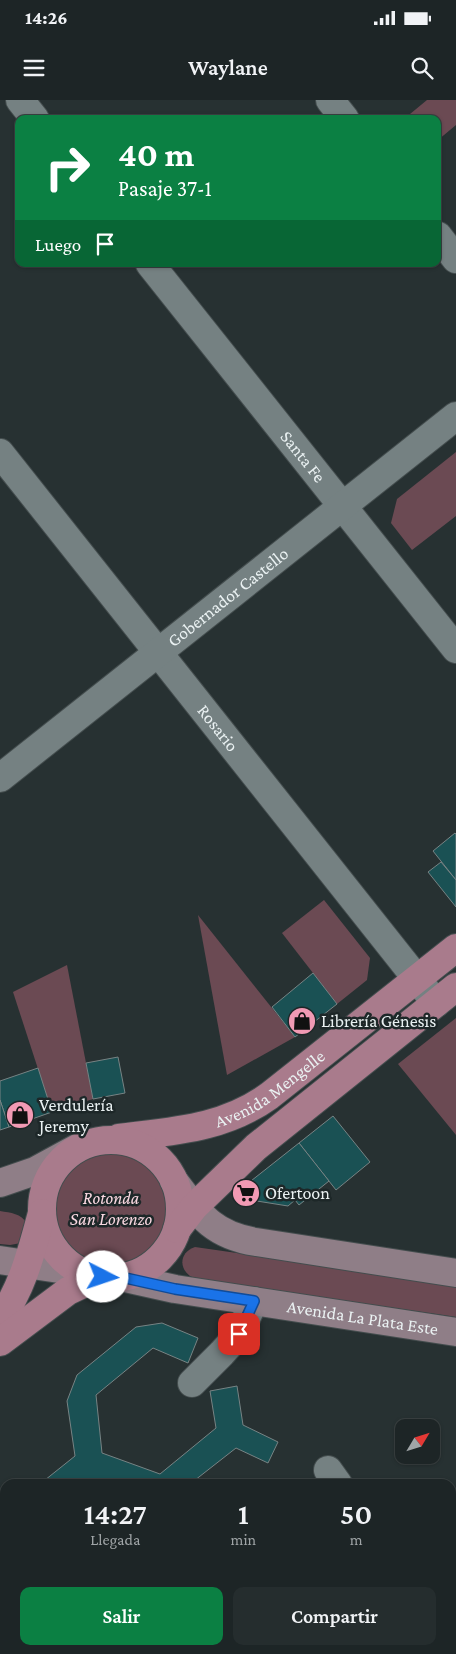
<!DOCTYPE html>
<html lang="es">
<meta charset="utf-8">
<style>
body{margin:0;font-family:"Crimson Pro",serif;background:#252d2e;color:#f1f3f6;height:100vh;display:flex;flex-direction:column;font-size:19px;white-space:nowrap}
*{box-sizing:border-box;margin:0}
p{font-size:16px;color:#a0a5a7}
.icon{flex:none;width:28px;height:28px;fill:none;stroke:currentColor;stroke-width:2;stroke-linecap:round;stroke-linejoin:round}
.map{position:relative;flex:1;overflow:hidden}
.drawer{position:absolute;left:0px;top:1379px;width:456px;height:176px;display:flex;flex-direction:column;background:#1d2526;border-radius:15px 15px 0 0;box-shadow:0 1px 4px #0004,0 0 0 1px #3b4243}
.drawer>*{flex:none}
.banner{position:absolute;left:15px;top:15px;width:426px;height:152px;border-radius:10px;box-shadow:0 1px 4px #0004,0 0 0 1px #3b4243;background:#0b8043;color:#fff;overflow:hidden}
.needle{width:32px;rotate:52deg}
.controls{position:absolute;left:395px;top:1319px;display:grid;gap:10px}
.controls a{display:grid;place-items:center;width:45px;height:45px;border-radius:10px;background:#1d2526;box-shadow:0 1px 4px #0004,0 0 0 1px #3b4243;font-size:25px}
.pin{position:absolute;display:grid;place-items:center;width:42px;height:42px;color:#fff;margin:-21px;border-radius:10px;box-shadow:0 2px 8px #0006}
.me{position:absolute;width:55px;margin:-28px;rotate:94deg;stroke-linejoin:round;filter:drop-shadow(0 0 4px #0008)}
.turn{display:flex;align-items:center;gap:18px;height:105px;padding:0 20px;font-size:22px}
.turn .icon{width:65px;height:65px;stroke-width:2.5}
.turn b{display:block;font-size:35px;line-height:42px}
.then{display:flex;align-items:center;height:48px;padding:0 20px;background:#0003;gap:10px;font-size:19px}
.eta{display:flex;justify-content:space-evenly;align-items:center;height:85px;text-align:center}
.eta b{font-size:30px;font-weight:600;line-height:35px}
.primary-button{display:flex;gap:10px;margin-top:auto;padding:10px 20px}
.primary-button a{flex:1;height:58px;border-radius:10px;background:#0b8043;color:#fff;font-size:20px;font-weight:600;line-height:58px;text-align:center}
.primary-button a+a{background:#252d2e;color:#f1f3f6}
.status{display:flex;justify-content:space-between;align-items:center;height:35px;padding:0 25px;background:#1d2526;direction:ltr}
.status svg{height:14px;fill:currentColor}
header{display:flex;justify-content:space-between;align-items:center;height:65px;padding:0 20px;background:#1d2526;font-size:22px;font-weight:600}
.map>svg:first-child{display:block}
.green{fill:#6b4a53}
.building{fill:#1a5154;stroke:#778384}
.lines{fill:none;stroke-linecap:round;stroke-linejoin:round}
.minor-casing{stroke:#444d4e;stroke-width:30}
.tertiary-casing{stroke:#444d4e;stroke-width:30}
.secondary-casing{stroke:#444d4e;stroke-width:30}
.primary-casing{stroke:#444d4e;stroke-width:30}
.minor{stroke:#758182;stroke-width:28}
.tertiary{stroke:#758182;stroke-width:28}
.secondary{stroke:#8f7e87;stroke-width:28}
.primary{stroke:#a97b8c;stroke-width:28}
.route-casing{stroke:#114b97;stroke-width:12}
.route{stroke:#1a73e8;stroke-width:9}
.labels{text-anchor:middle;dominant-baseline:central;stroke-width:5;stroke-linejoin:round;paint-order:stroke}
.street-label{font-size:18px;fill:#eaf1f2;stroke:#1d2728}
.poi-label{font-size:18px;fill:#eaf1f2;stroke:#1d2728;text-anchor:start}
.park-label{font-size:18px;font-style:italic;fill:#fad8e1;stroke:#1d2728}
</style>
<div class="status"><b>14:26</b><svg viewBox="0 0 49 12"><path d="M0 12V9h3v3zM5 12V6h3v6zM10 12V3h3v9zM15 12V0h3v12zM26 1h20v11H26zM47 4h2v5h-2z"/></svg></div>
<header><svg class="icon" aria-label="menu" viewBox="0 0 24 24"><path d="M4 6h16M4 12h16M4 18h16"/></svg>Waylane<svg class="icon" aria-label="search" viewBox="0 0 24 24"><circle cx="10" cy="10" r="6"/><path d="M15 15l6 6"/></svg></header>
<div class="map">
<svg width="456" height="1554" viewBox="0 0 456 1554">
<rect width="100%" height="100%" fill="#273132"/>
<g class="green">
<path d="M427 0H456V25L438 40V19H404Z"/>
<path d="M456 352V416L412 450 391 423 397 399Z"/>
<path d="M324 800 370 858 367 880 337 904 282 833Z"/>
<path d="M198 815 295 937 227 975Z"/>
<path d="M67 865 93 999 52 1012 13 892Z"/>
<path d="M456 918V1035L398 964Z"/>
<circle cx="112" cy="1109" r="57"/>
<path d="M0 1111C11 1113 21 1113 27 1124L21 1143 10 1145 0 1144Z"/>
<path d="M195 1147 456 1184V1217L196 1179C179 1173 177 1153 195 1147Z"/>
</g>
<g class="building">
<path d="M455 733 456 734V780L433 751Z"/>
<path d="M441 762 456 780V807L428 772Z"/>
<path d="M313 873 337 904 295 937 272 907Z"/>
<path d="M118 957 125 993 93 999 86 963Z"/>
<path d="M38 968 52 1012 9 1027 0 1000V981Z"/>
<path d="M0 1000 9 1027 0 1030Z"/>
<path d="M333 1016 370 1062 336 1090 299 1043Z"/>
<path d="M299 1043 329 1081 299 1105 295 1100 288 1106 238 1098 237 1092Z"/>
<path d="M162 1223 198 1238 188 1263 153 1248 96 1295 102 1353 160 1374 216 1328 210 1291 237 1286 243 1325 278 1342 268 1363 236 1348 190 1384H107L92 1379 86 1384H40L75 1356 67 1301 77 1275 136 1227Z"/>
<path d="M456 1549V1554H418L451 1550Z"/>
</g>
<g class="lines">
<defs>
<g id="minor">
<path d="M20 0 35 19"/>
<path id="s1" d="M150 164 456 549"/>
<path id="s2" d="M0 353 436 903"/>
<path id="s3" d="M0 678 456 316"/>
<path d="M192 1283 222 1253 239 1234 254 1201"/>
<path d="M328 1370 338 1384"/>
<path d="M451 1452 456 1448"/>
<path d="M451 1523 456 1522"/>
<path d="M115 1550 118 1554"/>
<path d="M319 1554 324 1550"/>
</g>
<g id="tertiary">
<path d="M330 0 345 19"/>
<path d="M438 136 456 159"/>
</g>
<g id="secondary">
<path d="M174 1081C199 1114 212 1135 256 1142L456 1173"/>
<path d="M0 1083 35 1071 79 1047"/>
<path d="M0 1160 86 1173"/>
<path id="s4" d="M121 1177 175 1189 456 1232"/>
</g>
<g id="primary">
<path id="s5" d="M119 1038C173 1031 223 1029 269 996L456 848"/>
<circle cx="111" cy="1109" r="69"/>
<path d="M177 1129 194 1107 256 1047 456 887"/>
<path d="M0 1219C23 1188 32 1149 42 1113"/>
<path d="M0 1242 68 1191 85 1183 103 1177"/>
</g>
</defs>
<use href="#minor" class="minor-casing"/>
<use href="#tertiary" class="tertiary-casing"/>
<use href="#secondary" class="secondary-casing"/>
<use href="#primary" class="primary-casing"/>
<use href="#minor" class="minor"/>
<use href="#tertiary" class="tertiary"/>
<use href="#secondary" class="secondary"/>
<use href="#primary" class="primary"/>
</g>
<g class="lines">
<defs>
<path id="route" d="M103 1177H121L175 1189 254 1201 239 1234"/>
</defs>
<use href="#route" class="route-casing"/>
<use href="#route" class="route"/>
</g>
<defs>
<symbol id="shop-disc" viewBox="-11 -11 22 22"><circle r="9.5" fill="#f19ab4" stroke="#1d2728"/><path d="M-5-2.5h2.3a2.7 3.5 0 0 1 5.4 0H5L5.5 6h-11ZM-1.5-2.5h3a1.5 2.3 0 0 0-3 0Z" fill="#111"/></symbol>
<symbol id="supermarket-disc" viewBox="-11 -11 22 22"><circle r="9.5" fill="#f19ab4" stroke="#1d2728"/><path d="M-6-5.5h2.5l.6 2H6L4.5 2H-2.5L-4.4-4H-6ZM-1.5 3.2a1.3 1.3 0 1 0 .1 0ZM3 3.2a1.3 1.3 0 1 0 .1 0Z" fill="#111"/></symbol>
</defs>
<g fill-rule="evenodd">
<use href="#shop-disc" x="286" y="905" width="32" height="32"/>
<use href="#shop-disc" x="4" y="999" width="32" height="32"/>
<use href="#supermarket-disc" x="230" y="1077" width="32" height="32"/>
</g>
<g class="labels">
<g class="street-label">
<text stroke="none"><textPath href="#s1" startOffset="246">Santa Fe</textPath></text>
<text stroke="none"><textPath href="#s3" startOffset="291">Gobernador Castello</textPath></text>
<text stroke="none"><textPath href="#s2" startOffset="351">Rosario</textPath></text>
<text stroke="none"><textPath href="#s5" startOffset="162">Avenida Mengelle</textPath></text>
<text stroke="none"><textPath href="#s4" startOffset="245">Avenida La Plata Este</textPath></text>
</g>
<g class="poi-label">
<text x="321" y="921">Librería Génesis</text>
<text x="39" y="1005">Verdulería<tspan x="39" dy="21">Jeremy</tspan></text>
<text x="265" y="1093">Ofertoon</text>
</g>
<g class="park-label">
<text x="111" y="1098">Rotonda<tspan x="111" dy="21">San Lorenzo</tspan></text>
</g>
</g>
</svg>
<div class="controls">
<a><svg class="needle" viewBox="-14 -14 28 28"><path d="M0-13l5 13h-10z" fill="#e53935"/><path d="M0 13l5-13h-10z" fill="#a0a5a7"/></svg></a>
</div>
<div class="pin" style="left:239px;top:1234px;background:#d93025"><svg class="icon" aria-label="arrive" viewBox="0 0 24 24"><path d="M6 21V4h12l-3 4 3 4H6"/></svg></div>
<svg class="me" style="left:103px;top:1177px" viewBox="-20 -20 40 40"><circle r="19" fill="#fff"/><path d="M0-13L10 11 0 6-10 11z" fill="#1a73e8"/></svg>
<div class="banner">
<div class="turn"><svg class="icon" aria-label="right" viewBox="0 0 24 24"><path d="M7 20v-9h11M14 6l5 5-5 5"/></svg><div><b>40 m</b>Pasaje 37-1</div></div>
<div class="then">Luego<svg class="icon" aria-label="arrive" viewBox="0 0 24 24"><path d="M6 21V4h12l-3 4 3 4H6"/></svg></div>
</div>
<section class="drawer">
<div class="eta">
<div><b>14:27</b><p>Llegada</p></div>
<div><b>1</b><p>min</p></div>
<div><b>50</b><p>m</p></div>
</div>
<div class="primary-button"><a>Salir</a><a>Compartir</a></div>
</section>
</div>
